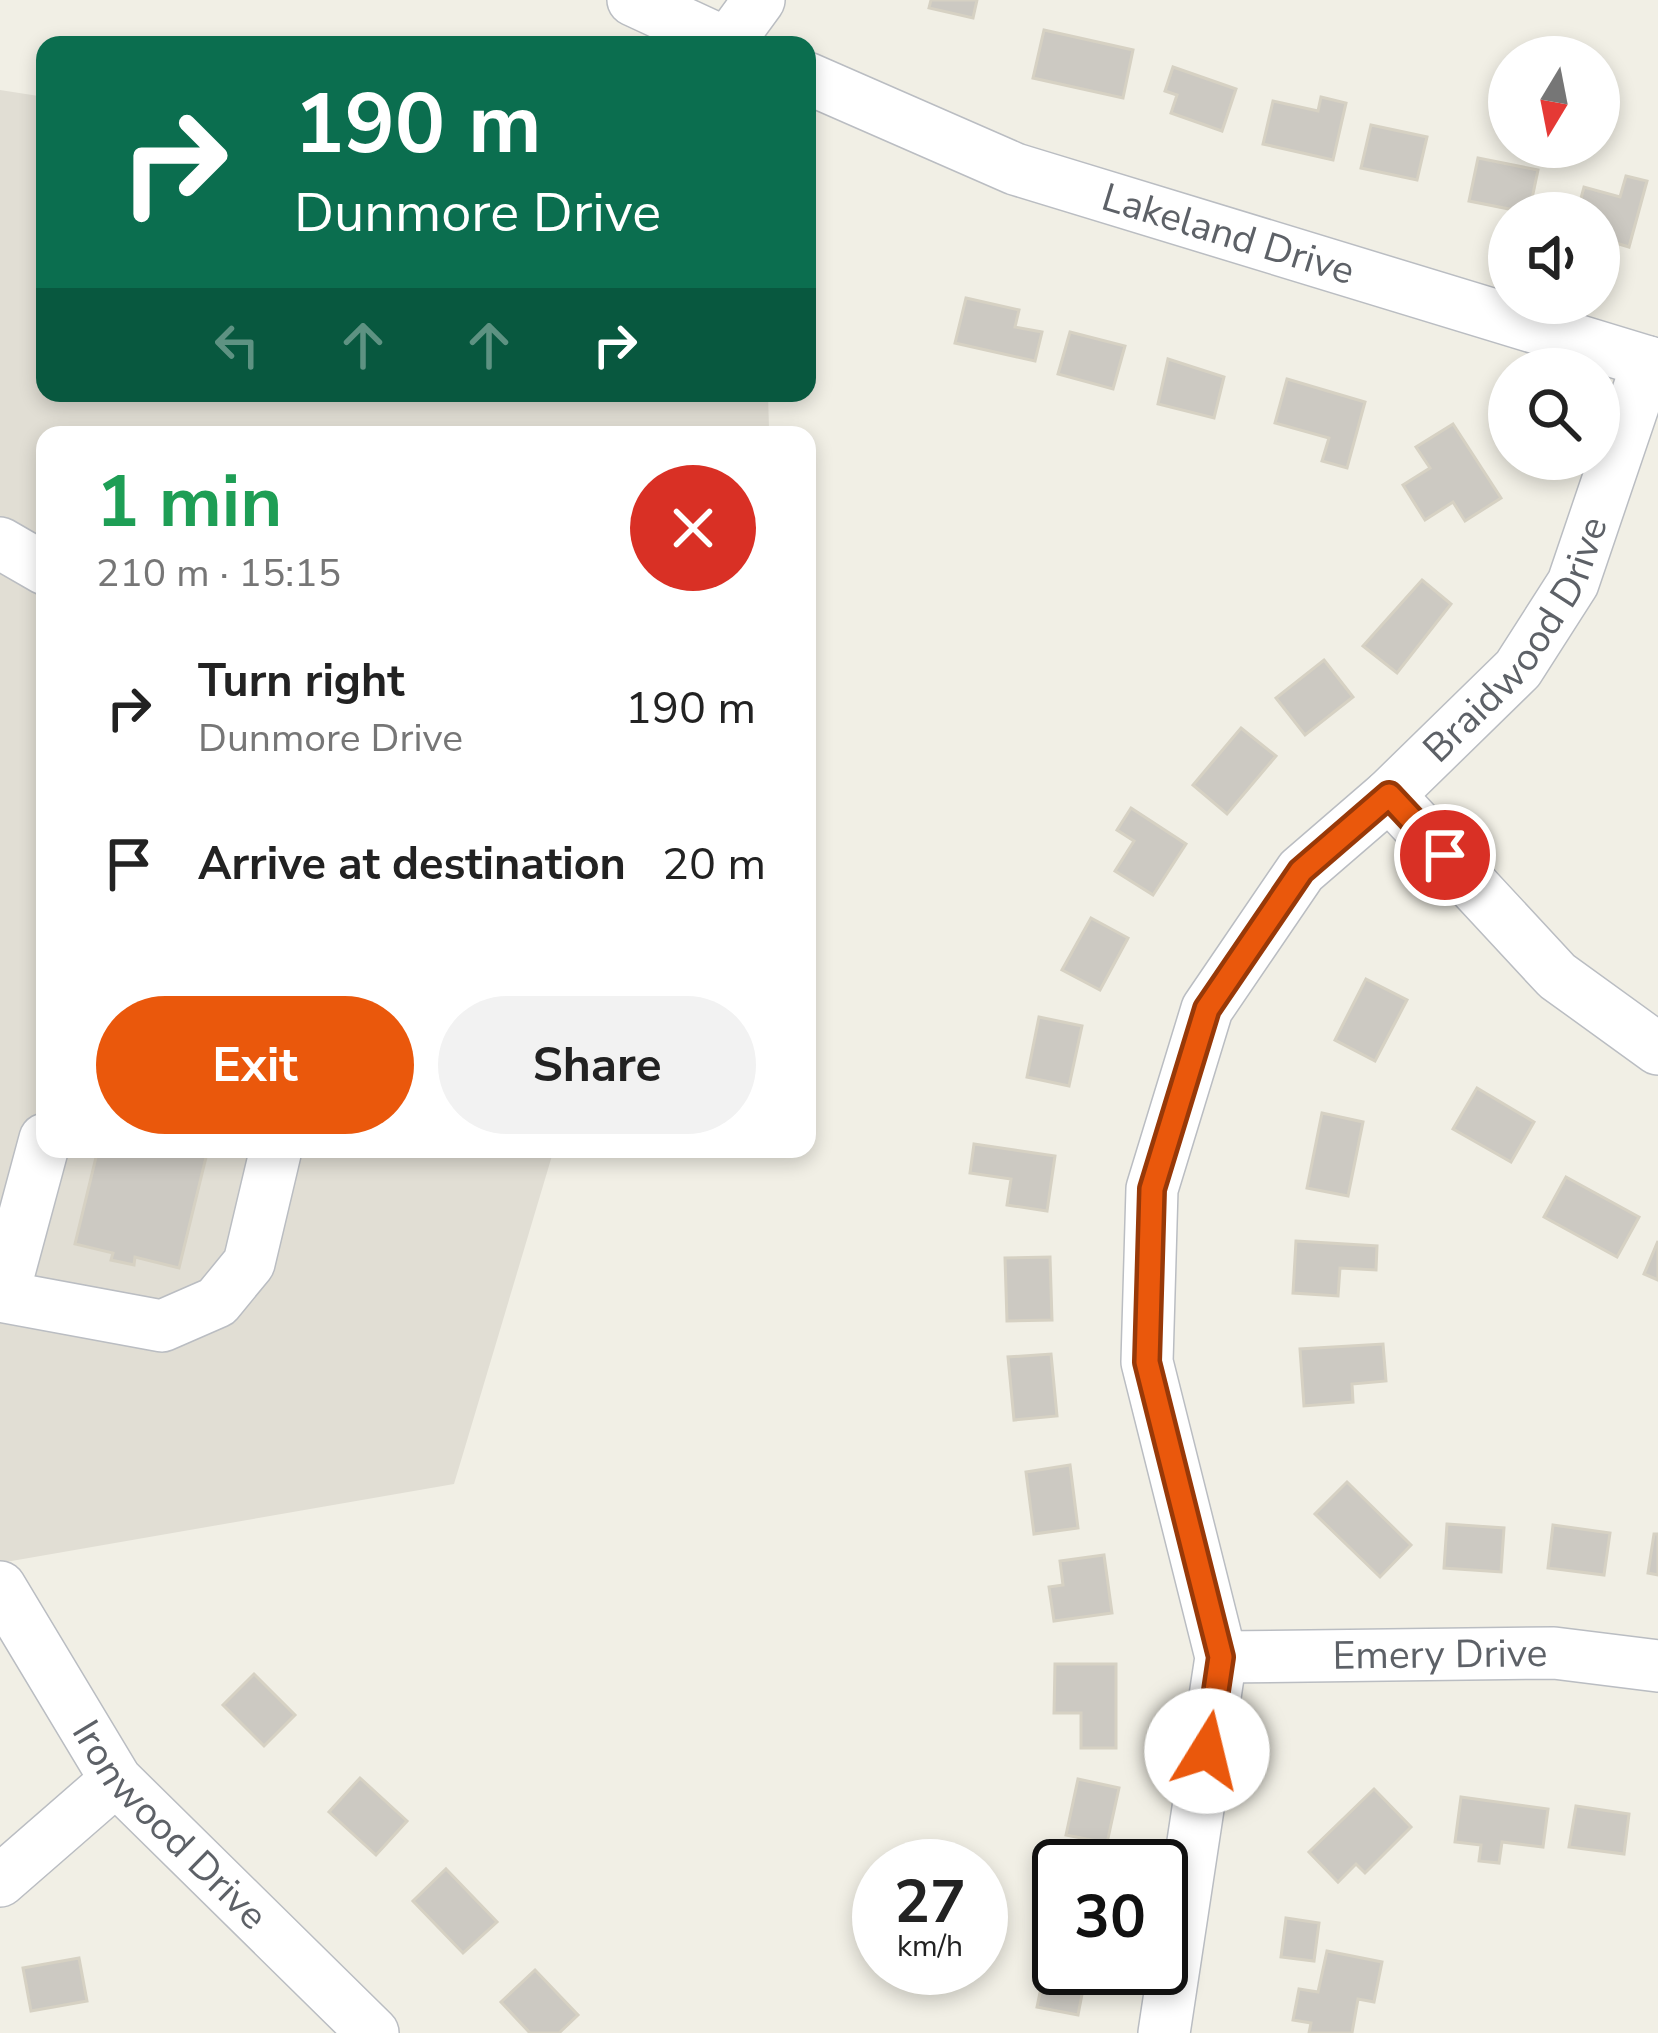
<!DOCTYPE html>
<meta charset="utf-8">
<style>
body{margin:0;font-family:"Nunito Sans",sans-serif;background:#f2f2f2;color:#222;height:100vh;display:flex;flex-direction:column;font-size:45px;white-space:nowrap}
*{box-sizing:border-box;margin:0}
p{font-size:39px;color:#767676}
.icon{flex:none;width:66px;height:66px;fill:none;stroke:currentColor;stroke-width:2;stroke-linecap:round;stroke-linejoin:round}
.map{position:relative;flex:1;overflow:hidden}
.side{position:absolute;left:36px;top:426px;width:780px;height:732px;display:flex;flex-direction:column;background:#fff;border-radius:24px;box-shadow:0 6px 18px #0003}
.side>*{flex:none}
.banner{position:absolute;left:36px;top:36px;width:780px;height:366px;border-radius:24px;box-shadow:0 6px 18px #0003;background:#0b6e4f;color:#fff;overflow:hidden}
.needle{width:78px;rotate:190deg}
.controls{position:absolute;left:1488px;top:36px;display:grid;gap:24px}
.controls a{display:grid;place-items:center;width:132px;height:132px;border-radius:50%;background:#fff;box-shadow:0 6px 18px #0003;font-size:60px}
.speed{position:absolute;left:852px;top:1839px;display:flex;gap:24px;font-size:60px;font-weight:700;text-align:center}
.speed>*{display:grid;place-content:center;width:156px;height:156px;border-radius:50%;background:#fff;box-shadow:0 6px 18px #0003;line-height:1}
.speed small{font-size:30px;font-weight:400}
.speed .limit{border:6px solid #111;border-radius:18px;background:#fff;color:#111}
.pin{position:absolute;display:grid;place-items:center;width:102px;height:102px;color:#fff;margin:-51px;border:6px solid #fff;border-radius:50%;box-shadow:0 3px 12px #0007}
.me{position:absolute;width:132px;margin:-66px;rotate:9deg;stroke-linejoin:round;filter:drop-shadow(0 0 9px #0008)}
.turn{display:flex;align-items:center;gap:42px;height:252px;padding:0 60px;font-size:54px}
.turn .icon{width:156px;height:156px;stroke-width:2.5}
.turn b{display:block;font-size:84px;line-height:102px}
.lanes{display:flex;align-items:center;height:114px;padding:0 60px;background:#0003;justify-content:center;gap:60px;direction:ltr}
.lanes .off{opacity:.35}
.round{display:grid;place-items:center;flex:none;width:126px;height:126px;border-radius:63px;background:#f2f2f2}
.headline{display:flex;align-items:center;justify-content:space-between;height:204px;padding:0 60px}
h1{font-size:72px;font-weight:700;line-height:90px;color:#1e9e55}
.button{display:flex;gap:24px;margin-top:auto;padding:24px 60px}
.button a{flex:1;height:138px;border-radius:72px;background:#ea580c;color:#fff;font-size:48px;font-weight:700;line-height:138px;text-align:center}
.button a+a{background:#f2f2f2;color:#222}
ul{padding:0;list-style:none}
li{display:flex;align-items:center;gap:36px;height:156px;padding:0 60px}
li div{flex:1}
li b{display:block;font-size:45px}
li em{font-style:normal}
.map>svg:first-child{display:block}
.education{fill:#e1ded4}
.building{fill:#ccc9c2;stroke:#d6d1c3;stroke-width:3}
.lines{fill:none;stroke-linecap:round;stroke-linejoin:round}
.minor-casing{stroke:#babdc2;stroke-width:54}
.minor{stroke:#fff;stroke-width:51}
.route-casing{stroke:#983908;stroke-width:30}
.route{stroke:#ea580c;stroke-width:21}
.labels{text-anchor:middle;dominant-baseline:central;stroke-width:9;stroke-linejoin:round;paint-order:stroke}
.street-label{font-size:39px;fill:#5d6167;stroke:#fff}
</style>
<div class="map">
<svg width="1658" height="2033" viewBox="0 0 1658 2033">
<rect width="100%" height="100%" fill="#f1efe5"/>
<path class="education" d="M0 90 45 97V393H768L769 429 767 435H45V1149H554L454 1484 0 1563Z"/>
<g class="building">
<path d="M931 0H977L973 18 929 8Z"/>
<path d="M1044 30 1133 50 1123 98 1033 78Z"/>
<path d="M1173 67 1236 89 1222 131 1171 113 1177 95 1165 91Z"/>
<path d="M1321 97 1346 103 1333 160 1263 144 1273 101 1318 111Z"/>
<path d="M1371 125 1427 137 1417 180 1361 168Z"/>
<path d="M1478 158 1538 170 1529 213 1469 201Z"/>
<path d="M1626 176 1647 181 1629 247 1599 238V213H1577L1584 187 1620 197Z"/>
<path d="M966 298 1019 310 1015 327 1042 332 1035 361 955 343Z"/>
<path d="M1070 332 1125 346 1113 389 1058 374Z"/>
<path d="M1168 359 1224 377 1214 418 1158 404Z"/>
<path d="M1287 379 1365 402 1347 468 1322 461 1329 438 1275 423Z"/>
<path d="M1453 424 1501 498 1465 521 1453 502 1425 520 1403 485 1430 468 1416 447Z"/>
<path d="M1422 580 1451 604 1397 673 1363 646Z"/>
<path d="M1324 660 1353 697 1305 735 1276 698Z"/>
<path d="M1241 728 1276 756 1227 814 1193 785Z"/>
<path d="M1131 808 1186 844 1153 895 1115 871 1134 841 1117 830Z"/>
<path d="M1091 918 1128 938 1100 990 1062 970Z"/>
<path d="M1366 979 1407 1000 1375 1061 1335 1040Z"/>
<path d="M1039 1017 1082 1026 1069 1086 1027 1077Z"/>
<path d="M1477 1088 1534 1122 1511 1162 1453 1129Z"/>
<path d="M1322 1113 1363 1122 1348 1196 1307 1188Z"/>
<path d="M974 1144 1055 1156 1047 1211 1007 1205 1011 1179 970 1173Z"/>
<path d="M98 1149H208L179 1268 135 1257 134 1265 111 1260 113 1253 75 1244Z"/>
<path d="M1566 1177 1639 1217 1617 1257 1544 1217Z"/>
<path d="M1296 1241 1377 1246 1376 1270 1340 1268 1338 1296 1293 1293Z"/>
<path d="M1658 1241V1280L1644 1274Z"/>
<path d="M1050 1257 1052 1320 1007 1321 1005 1258Z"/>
<path d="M1383 1344 1386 1381 1352 1384 1353 1402 1304 1406 1300 1349Z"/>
<path d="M1051 1354 1057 1416 1014 1420 1008 1357Z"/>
<path d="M1070 1465 1078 1528 1034 1534 1026 1472Z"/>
<path d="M1347 1482 1411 1545 1380 1577 1315 1514Z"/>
<path d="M1447 1524 1504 1528 1501 1572 1444 1568Z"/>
<path d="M1553 1525 1610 1533 1604 1575 1548 1568Z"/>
<path d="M1654 1534H1658V1575L1648 1573Z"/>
<path d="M1104 1555 1112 1613 1054 1621 1049 1587 1063 1585 1060 1561Z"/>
<path d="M1055 1664H1116V1748H1081V1713H1054Z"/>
<path d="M254 1674 295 1715 264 1746 223 1705Z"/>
<path d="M360 1778 407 1821 376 1855 329 1812Z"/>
<path d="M1078 1779 1119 1788 1107 1843 1066 1835Z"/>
<path d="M1374 1789 1411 1827 1365 1873 1356 1864 1338 1882 1309 1852Z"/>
<path d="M1461 1797 1548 1809 1543 1847 1502 1842 1499 1863 1479 1861 1481 1845 1455 1842Z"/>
<path d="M1576 1806 1629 1814 1624 1854 1569 1847Z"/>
<path d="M446 1869 497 1922 463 1953 413 1901Z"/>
<path d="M1286 1918 1319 1923 1314 1961 1281 1957Z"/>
<path d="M1049 1949 1059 1951V1968H1087L1078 2015 1037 2007Z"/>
<path d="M1327 1951 1382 1962 1374 2002 1358 1999 1352 2033H1309L1311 2023 1293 2020 1299 1989 1318 1992Z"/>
<path d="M79 1958 87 2001 31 2011 23 1968Z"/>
<path d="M535 1970 578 2015 559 2033H530L501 2002Z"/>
</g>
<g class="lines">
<defs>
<g id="minor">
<path d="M633 0 730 45"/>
<path d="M727 44 759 0"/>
<path id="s1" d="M807 78 1015 169 1658 365"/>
<path d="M0 543 45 569"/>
<path d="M1389 795 1557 976 1658 1049"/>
<path d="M3 1295 45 1139"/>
<path d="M0 1296 162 1326 217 1302 249 1263 276 1149"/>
<path id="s2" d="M0 1587 116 1780 373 2033"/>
<path id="s3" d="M1221 1657 1554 1653 1658 1666"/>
<path d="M0 1881 116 1780"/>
<path id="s4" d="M1164 2033 1221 1657 1147 1362 1152 1189 1207 1009 1301 871 1389 795 1518 669 1573 583 1648 362"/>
</g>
</defs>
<use href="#minor" class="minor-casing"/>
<use href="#minor" class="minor"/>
</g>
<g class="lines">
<defs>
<path id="route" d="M1207 1751 1221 1657 1147 1362 1152 1189 1207 1009 1301 871 1389 795 1445 855"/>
</defs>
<use href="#route" class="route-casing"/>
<use href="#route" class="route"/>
</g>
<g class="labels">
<g class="street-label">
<text stroke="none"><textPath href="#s1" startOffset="450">Lakeland Drive</textPath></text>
<text stroke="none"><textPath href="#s4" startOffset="1533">Braidwood Drive</textPath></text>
<text stroke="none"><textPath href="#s3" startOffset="219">Emery Drive</textPath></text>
<text stroke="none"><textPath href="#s2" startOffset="294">Ironwood Drive</textPath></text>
</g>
</g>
</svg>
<div class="controls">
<a><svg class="needle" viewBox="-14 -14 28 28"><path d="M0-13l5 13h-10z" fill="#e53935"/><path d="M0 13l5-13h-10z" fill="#767676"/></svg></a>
<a><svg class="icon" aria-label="sound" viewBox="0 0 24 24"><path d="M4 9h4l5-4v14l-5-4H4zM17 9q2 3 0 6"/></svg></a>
<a><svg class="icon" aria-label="search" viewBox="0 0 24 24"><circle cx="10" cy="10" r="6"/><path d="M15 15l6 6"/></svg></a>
</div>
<div class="speed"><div>27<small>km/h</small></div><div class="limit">30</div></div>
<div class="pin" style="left:1445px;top:855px;background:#d93025"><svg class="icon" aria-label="arrive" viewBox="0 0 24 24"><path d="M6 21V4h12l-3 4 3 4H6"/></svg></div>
<svg class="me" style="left:1207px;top:1751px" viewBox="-20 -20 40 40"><circle r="19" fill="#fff"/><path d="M0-13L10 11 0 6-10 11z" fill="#ea580c"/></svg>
<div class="banner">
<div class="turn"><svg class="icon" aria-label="right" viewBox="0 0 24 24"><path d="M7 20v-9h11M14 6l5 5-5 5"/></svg><div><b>190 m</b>Dunmore Drive</div></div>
<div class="lanes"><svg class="icon off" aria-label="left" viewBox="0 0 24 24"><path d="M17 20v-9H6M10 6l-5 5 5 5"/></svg><svg class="icon off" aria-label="ahead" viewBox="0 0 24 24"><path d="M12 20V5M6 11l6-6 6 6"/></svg><svg class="icon off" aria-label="ahead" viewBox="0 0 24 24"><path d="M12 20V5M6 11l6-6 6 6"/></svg><svg class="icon" aria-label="right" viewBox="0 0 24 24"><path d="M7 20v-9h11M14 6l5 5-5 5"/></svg></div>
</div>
<section class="side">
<div class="headline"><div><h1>1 min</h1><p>210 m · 15:15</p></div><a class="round" style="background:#d93025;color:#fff"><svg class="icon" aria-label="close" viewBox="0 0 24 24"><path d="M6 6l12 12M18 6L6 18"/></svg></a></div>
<ul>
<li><svg class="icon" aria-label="right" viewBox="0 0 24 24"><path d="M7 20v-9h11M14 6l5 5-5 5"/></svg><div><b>Turn right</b><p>Dunmore Drive</p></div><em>190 m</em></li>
<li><svg class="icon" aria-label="arrive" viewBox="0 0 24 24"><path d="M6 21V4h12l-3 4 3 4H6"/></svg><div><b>Arrive at destination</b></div><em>20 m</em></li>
</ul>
<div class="button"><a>Exit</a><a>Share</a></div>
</section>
</div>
